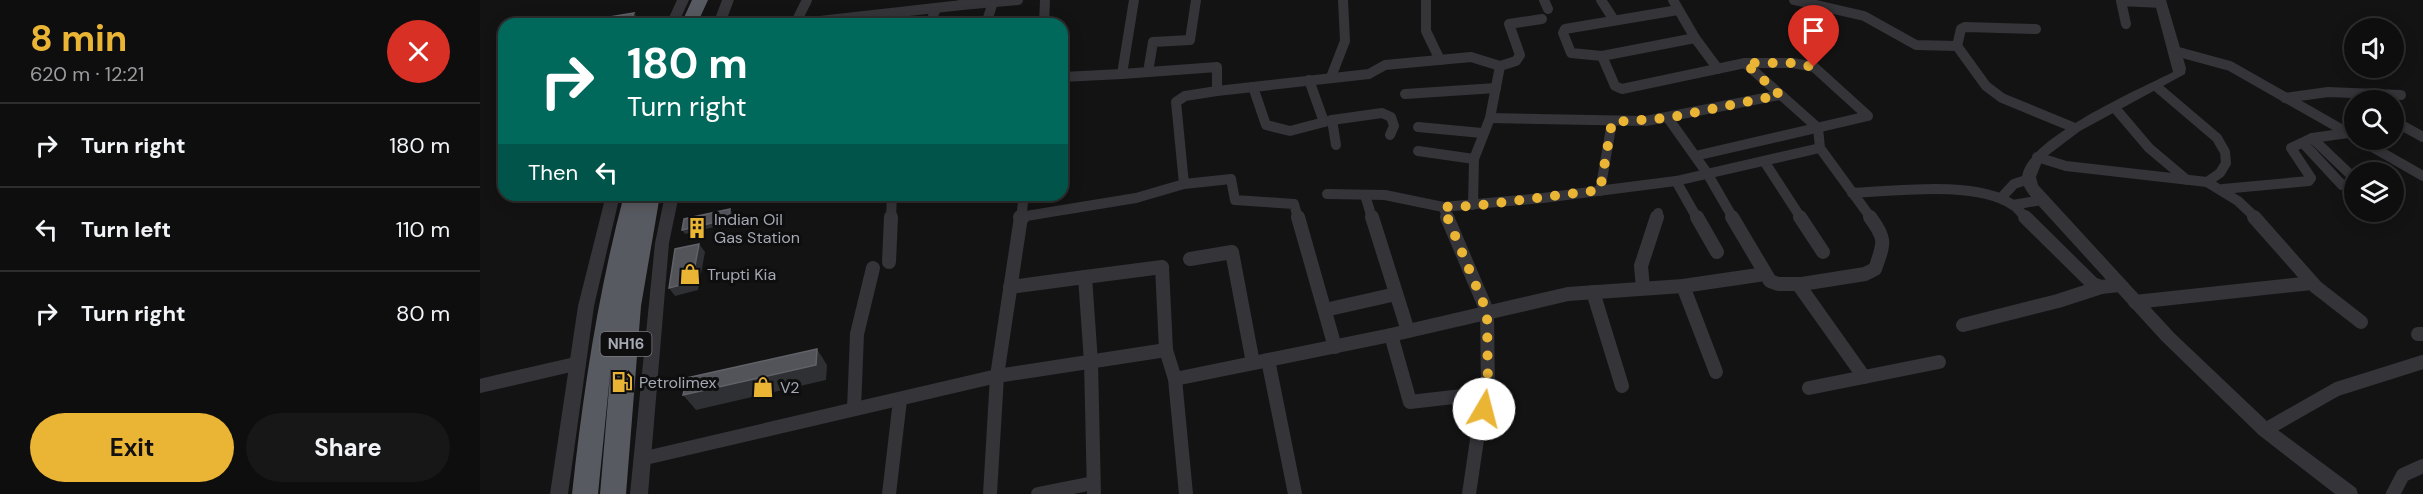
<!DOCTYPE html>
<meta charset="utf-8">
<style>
body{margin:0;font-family:"DM Sans",sans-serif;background:#171718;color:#f1f3f6;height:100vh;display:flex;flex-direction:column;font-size:22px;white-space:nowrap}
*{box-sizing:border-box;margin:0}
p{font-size:20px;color:#9b9c9e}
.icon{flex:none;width:33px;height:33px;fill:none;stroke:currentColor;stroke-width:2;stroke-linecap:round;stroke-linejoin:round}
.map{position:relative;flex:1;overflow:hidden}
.panel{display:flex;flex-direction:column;background:#0e0e0f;width:480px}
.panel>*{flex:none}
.guide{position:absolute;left:18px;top:18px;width:570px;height:183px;border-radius:18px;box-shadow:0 3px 15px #0003,0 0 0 2px #2e2e2f;background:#00695c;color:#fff;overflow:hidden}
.controls{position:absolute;left:1864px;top:18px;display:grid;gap:12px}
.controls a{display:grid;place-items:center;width:60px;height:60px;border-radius:50%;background:#0e0e0f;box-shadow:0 3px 15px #0003,0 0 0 2px #2e2e2f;font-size:30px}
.pin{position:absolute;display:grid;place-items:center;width:51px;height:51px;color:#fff;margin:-62px -26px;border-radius:50% 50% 50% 0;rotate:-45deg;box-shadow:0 0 6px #0007}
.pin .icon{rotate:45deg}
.me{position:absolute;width:66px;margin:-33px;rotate:8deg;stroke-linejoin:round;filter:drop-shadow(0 0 4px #0008)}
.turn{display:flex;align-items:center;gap:21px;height:126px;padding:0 30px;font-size:27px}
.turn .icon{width:78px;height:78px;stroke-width:2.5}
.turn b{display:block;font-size:42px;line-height:51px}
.then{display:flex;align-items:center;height:57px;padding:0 30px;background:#0003;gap:12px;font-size:22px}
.round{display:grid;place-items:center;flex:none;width:63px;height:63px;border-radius:32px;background:#171718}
.overview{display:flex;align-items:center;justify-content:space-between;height:102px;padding:0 30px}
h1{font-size:36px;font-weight:700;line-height:45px;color:#eab435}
.primary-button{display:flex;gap:12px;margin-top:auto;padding:12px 30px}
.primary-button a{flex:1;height:69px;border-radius:36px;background:#eab435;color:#111;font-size:24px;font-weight:700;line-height:69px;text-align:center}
.primary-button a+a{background:#171718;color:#f1f3f6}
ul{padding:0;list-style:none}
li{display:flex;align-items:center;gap:18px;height:84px;padding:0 30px;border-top:2px solid #2e2e2f}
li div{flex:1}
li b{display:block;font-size:22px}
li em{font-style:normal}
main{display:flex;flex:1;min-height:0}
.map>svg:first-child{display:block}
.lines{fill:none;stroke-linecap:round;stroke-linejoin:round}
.minor-far1{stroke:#343439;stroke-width:10}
.minor{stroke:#343439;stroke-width:14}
.tertiary{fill:#343439;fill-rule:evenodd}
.trunk{fill:#585a61;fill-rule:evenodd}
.shaded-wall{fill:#2f3033}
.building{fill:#53545a;stroke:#606268;stroke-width:1.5}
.route{stroke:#eab435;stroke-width:10;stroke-dasharray:0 18}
.labels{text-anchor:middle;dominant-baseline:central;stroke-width:6;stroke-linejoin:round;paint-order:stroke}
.shield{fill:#0e0e0f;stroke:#787a82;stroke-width:1.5}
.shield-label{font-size:15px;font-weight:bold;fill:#a5a9b4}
.poi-label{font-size:16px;fill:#a5a9b4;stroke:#0e0e0f;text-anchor:start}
</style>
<main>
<section class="panel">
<div class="overview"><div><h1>8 min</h1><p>620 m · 12:21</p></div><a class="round" style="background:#d93025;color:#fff"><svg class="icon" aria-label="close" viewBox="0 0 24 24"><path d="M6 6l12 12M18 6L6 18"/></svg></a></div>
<ul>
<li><svg class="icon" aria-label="right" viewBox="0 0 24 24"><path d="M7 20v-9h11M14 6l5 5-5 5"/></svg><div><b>Turn right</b></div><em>180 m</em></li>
<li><svg class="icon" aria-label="left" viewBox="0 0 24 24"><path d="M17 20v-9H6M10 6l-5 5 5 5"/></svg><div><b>Turn left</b></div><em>110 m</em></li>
<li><svg class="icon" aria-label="right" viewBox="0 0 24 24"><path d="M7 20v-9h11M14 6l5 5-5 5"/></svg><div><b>Turn right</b></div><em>80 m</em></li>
</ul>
<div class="primary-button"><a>Exit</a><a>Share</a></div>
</section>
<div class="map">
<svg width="1943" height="494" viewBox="0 0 1943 494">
<rect width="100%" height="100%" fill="#131314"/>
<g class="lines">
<g class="minor-far1">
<path d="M484 0 482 5 538 0"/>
<path d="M946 0V31L960 60"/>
<path d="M1064 0 1068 9"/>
<path d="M1121 0 1134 20"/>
<path d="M1193 0 1215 38 1238 69"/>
<path d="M1314 0 1384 16 1436 45 1477 46 1506 86 1522 98 1595 128"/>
<path d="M1198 10 1085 29 1083 33 1091 53 1122 56 1215 38"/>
<path d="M313 24 482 5"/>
<path d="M315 24 327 0"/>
<path d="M450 24 456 8"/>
<path d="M506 24 513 2"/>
<path d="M564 24 565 0"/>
<path d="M1646 24 1641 1 1681 3"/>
<path d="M1477 46 1481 29 1485 27 1556 29"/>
<path d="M1695 51 1750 66 1875 137"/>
<path d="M1122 56 1135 86 1142 89 1265 63 1338 128 1340 148 1391 218"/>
<path d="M668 72 673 42 710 40 716 0"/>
<path d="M642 74 737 67V91L889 74 905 65 991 57 1020 66 1036 61 1040 55 1029 24 1062 19"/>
<path d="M582 77 642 74 654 0"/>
<path d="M851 77 865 41 863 0"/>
<path d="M829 80 844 122"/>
<path d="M773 87 786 125 810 131 852 120 902 113 911 117 914 126 910 135"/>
<path d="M1677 87 1737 138 1745 152 1746 163 1740 173 1727 182"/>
<path d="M925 94 1016 88"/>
<path d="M1805 98 1848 92 1921 95"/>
<path d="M1635 108 1669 148 1707 180"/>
<path d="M1010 118 1166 121 1300 95"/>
<path d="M1188 118 1227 173 1253 218"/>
<path d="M852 120 856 145"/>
<path d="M1914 121 1943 137"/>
<path d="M938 127 1002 133"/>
<path d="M1832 138 1875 179"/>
<path d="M1880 140 1943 176"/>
<path d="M1824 144 1862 185"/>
<path d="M938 151 994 159"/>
<path d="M1215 156 1388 116 1334 67 1313 63H1265"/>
<path d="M1557 157 1586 166 1727 182 1758 201 1776 218"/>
<path d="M1284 161 1321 218"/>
<path d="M1196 181 1217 218"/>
<path d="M704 184 696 102 705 96 737 91"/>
<path d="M1743 189 1829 181 1831 178 1811 148 1832 138 1868 133"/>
<path d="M1120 191 1132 122"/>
<path d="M1372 193C1415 191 1496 180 1533 205 1538 208 1542 214 1546 218"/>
<path d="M847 194 905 195 963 207 968 218"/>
<path d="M885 195 892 218"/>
<path d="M1521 198 1534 184 1549 179"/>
<path d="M993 205 994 159 1010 118 1020 66"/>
<path d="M1533 205 1561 200"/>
<path d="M963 207 1063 198 1196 181 1340 148"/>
<path d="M540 217 656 198 704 184 751 179 755 200 814 204 818 218"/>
<path d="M411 218 412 195"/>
<path d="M541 218 544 195"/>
<path d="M1176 218 1178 213"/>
</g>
<g class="minor">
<path d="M540 217H543"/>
<path d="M818 217 855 347"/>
<path d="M892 217 928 331"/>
<path d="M967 217 1007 311 1008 393 999 426 989 494"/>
<path d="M1217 217 1237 252"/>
<path d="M1252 217 1290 281 1298 284H1322L1385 274 1395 269C1404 243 1407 240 1390 217"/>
<path d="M1320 217 1343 252"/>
<path d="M1545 217 1613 284 1621 287 1639 285"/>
<path d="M1774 217 1836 287 1881 322"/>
<path d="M710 259 752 252 773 363"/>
<path d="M409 262 411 217"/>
<path d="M605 277 682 267 686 350"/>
<path d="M1318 284 1384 377"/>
<path d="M1203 286 1236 372"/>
<path d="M530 287 605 277 611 362 614 494"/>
<path d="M1163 288 1161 266 1177 217"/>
<path d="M1113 292 1142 386"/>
<path d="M1655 302 1832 283"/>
<path d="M845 310 916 294"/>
<path d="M1483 325 1578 301 1621 287"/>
<path d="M1938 334H1943"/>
<path d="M911 335 930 402 1008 393"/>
<path d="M788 360 815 494"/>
<path d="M695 379 706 494"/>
<path d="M0 386 95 364"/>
<path d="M1329 388 1459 362"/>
<path d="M374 409 377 334 393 268"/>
<path d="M1785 430 1857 389 1943 362"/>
<path d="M161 459 517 376 541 217"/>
<path d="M409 494 420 400"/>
<path d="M510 494 517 376 686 350 695 379 911 335 1088 294 1203 286 1285 274"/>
<path d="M558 494 613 483"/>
<path d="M1913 494 1923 475 1943 466"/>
</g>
<g class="tertiary">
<path d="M197 0H209L198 24H186Z"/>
<path d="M242 0H254L245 24H233Z"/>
<path d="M1674 0H1686L1706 68 1705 74 1600 131 1563 159 1556 177 1558 185 1694 333 1791 425 1876 488 1878 494H1855L1779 435 1682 341 1558 205C1552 198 1542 188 1542 178 1544 139 1660 89 1693 72Z"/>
<path d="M126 195H140L114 306 88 494H70L98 306Z"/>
<path d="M185 195H199L189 243 168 494H150L175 243Z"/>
</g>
<g class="trunk">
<path d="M212 0H228L217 24H201Z"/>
<path d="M144 195H180L161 306 146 494H120L131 365 118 494H92C103 393 118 293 144 195Z"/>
</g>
</g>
<g class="shaded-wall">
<path d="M154 13 157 17 153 24 150 21Z"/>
<path d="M250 209 252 213V223L205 234 202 230Z"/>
<path d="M219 244 225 252 218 290 195 296 189 288Z"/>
<path d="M337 349 347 365 346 380 216 410 203 395Z"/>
</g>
<g class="building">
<path d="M154 13 150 21H159L157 24H122L124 18Z"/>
<path d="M250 209 249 219 202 230 204 219Z"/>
<path d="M219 244 212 282 189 288 195 249Z"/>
<path d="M337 349 336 365 203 395 207 378Z"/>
</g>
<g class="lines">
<path class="route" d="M1004 409 1008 393 1007 312 963 207 993 206 1120 190 1132 122 1188 118 1300 95 1265 63H1313L1334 67"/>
</g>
<defs>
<symbol id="building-bare" viewBox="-9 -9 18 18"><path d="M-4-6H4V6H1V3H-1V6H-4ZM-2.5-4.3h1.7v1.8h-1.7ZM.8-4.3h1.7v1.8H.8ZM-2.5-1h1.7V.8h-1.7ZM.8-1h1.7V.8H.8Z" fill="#eab435" stroke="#0e0e0f" stroke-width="2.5" paint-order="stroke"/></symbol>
<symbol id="shop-bare" viewBox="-9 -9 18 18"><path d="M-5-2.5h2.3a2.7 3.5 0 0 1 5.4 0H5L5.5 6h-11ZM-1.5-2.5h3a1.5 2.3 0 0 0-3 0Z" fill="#eab435" stroke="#0e0e0f" stroke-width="2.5" paint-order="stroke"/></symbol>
<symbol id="fuel-bare" viewBox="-9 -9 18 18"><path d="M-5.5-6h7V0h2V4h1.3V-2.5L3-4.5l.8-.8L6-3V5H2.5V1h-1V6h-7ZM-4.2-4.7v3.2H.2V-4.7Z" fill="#eab435" stroke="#0e0e0f" stroke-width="2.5" paint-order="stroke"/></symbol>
</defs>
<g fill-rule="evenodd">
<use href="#building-bare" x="202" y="213" width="30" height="30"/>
<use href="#shop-bare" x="195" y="259" width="30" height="30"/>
<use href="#fuel-bare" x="127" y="367" width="30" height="30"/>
<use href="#shop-bare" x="268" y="372" width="30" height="30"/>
</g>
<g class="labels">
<rect class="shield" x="120.5" y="332" width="51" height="24" rx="4.5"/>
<g class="shield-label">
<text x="146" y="344">NH16</text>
</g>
<g class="poi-label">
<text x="234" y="219">Indian Oil<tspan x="234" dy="18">Gas Station</tspan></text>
<text x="227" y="274">Trupti Kia</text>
<text x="159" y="382">Petrolimex</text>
<text x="300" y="387">V2</text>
</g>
</g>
</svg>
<div class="controls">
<a><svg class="icon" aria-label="sound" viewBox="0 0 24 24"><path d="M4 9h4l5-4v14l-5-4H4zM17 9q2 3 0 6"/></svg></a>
<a><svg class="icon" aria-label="search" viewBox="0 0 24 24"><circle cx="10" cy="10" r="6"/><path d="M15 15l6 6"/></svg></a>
<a><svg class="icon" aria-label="layers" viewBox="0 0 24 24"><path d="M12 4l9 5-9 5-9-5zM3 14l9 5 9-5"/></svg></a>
</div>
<div class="pin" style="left:1334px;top:67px;background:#d93025"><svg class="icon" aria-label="arrive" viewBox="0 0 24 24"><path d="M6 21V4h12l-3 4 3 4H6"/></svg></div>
<svg class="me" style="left:1004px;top:409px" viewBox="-20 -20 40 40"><circle r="19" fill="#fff"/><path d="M0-13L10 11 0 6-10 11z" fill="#eab435"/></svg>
<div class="guide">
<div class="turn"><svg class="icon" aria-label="right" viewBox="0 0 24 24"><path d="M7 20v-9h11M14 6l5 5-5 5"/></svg><div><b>180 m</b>Turn right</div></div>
<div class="then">Then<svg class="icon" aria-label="left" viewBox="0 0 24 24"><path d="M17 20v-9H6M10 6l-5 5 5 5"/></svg></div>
</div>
</div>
</main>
